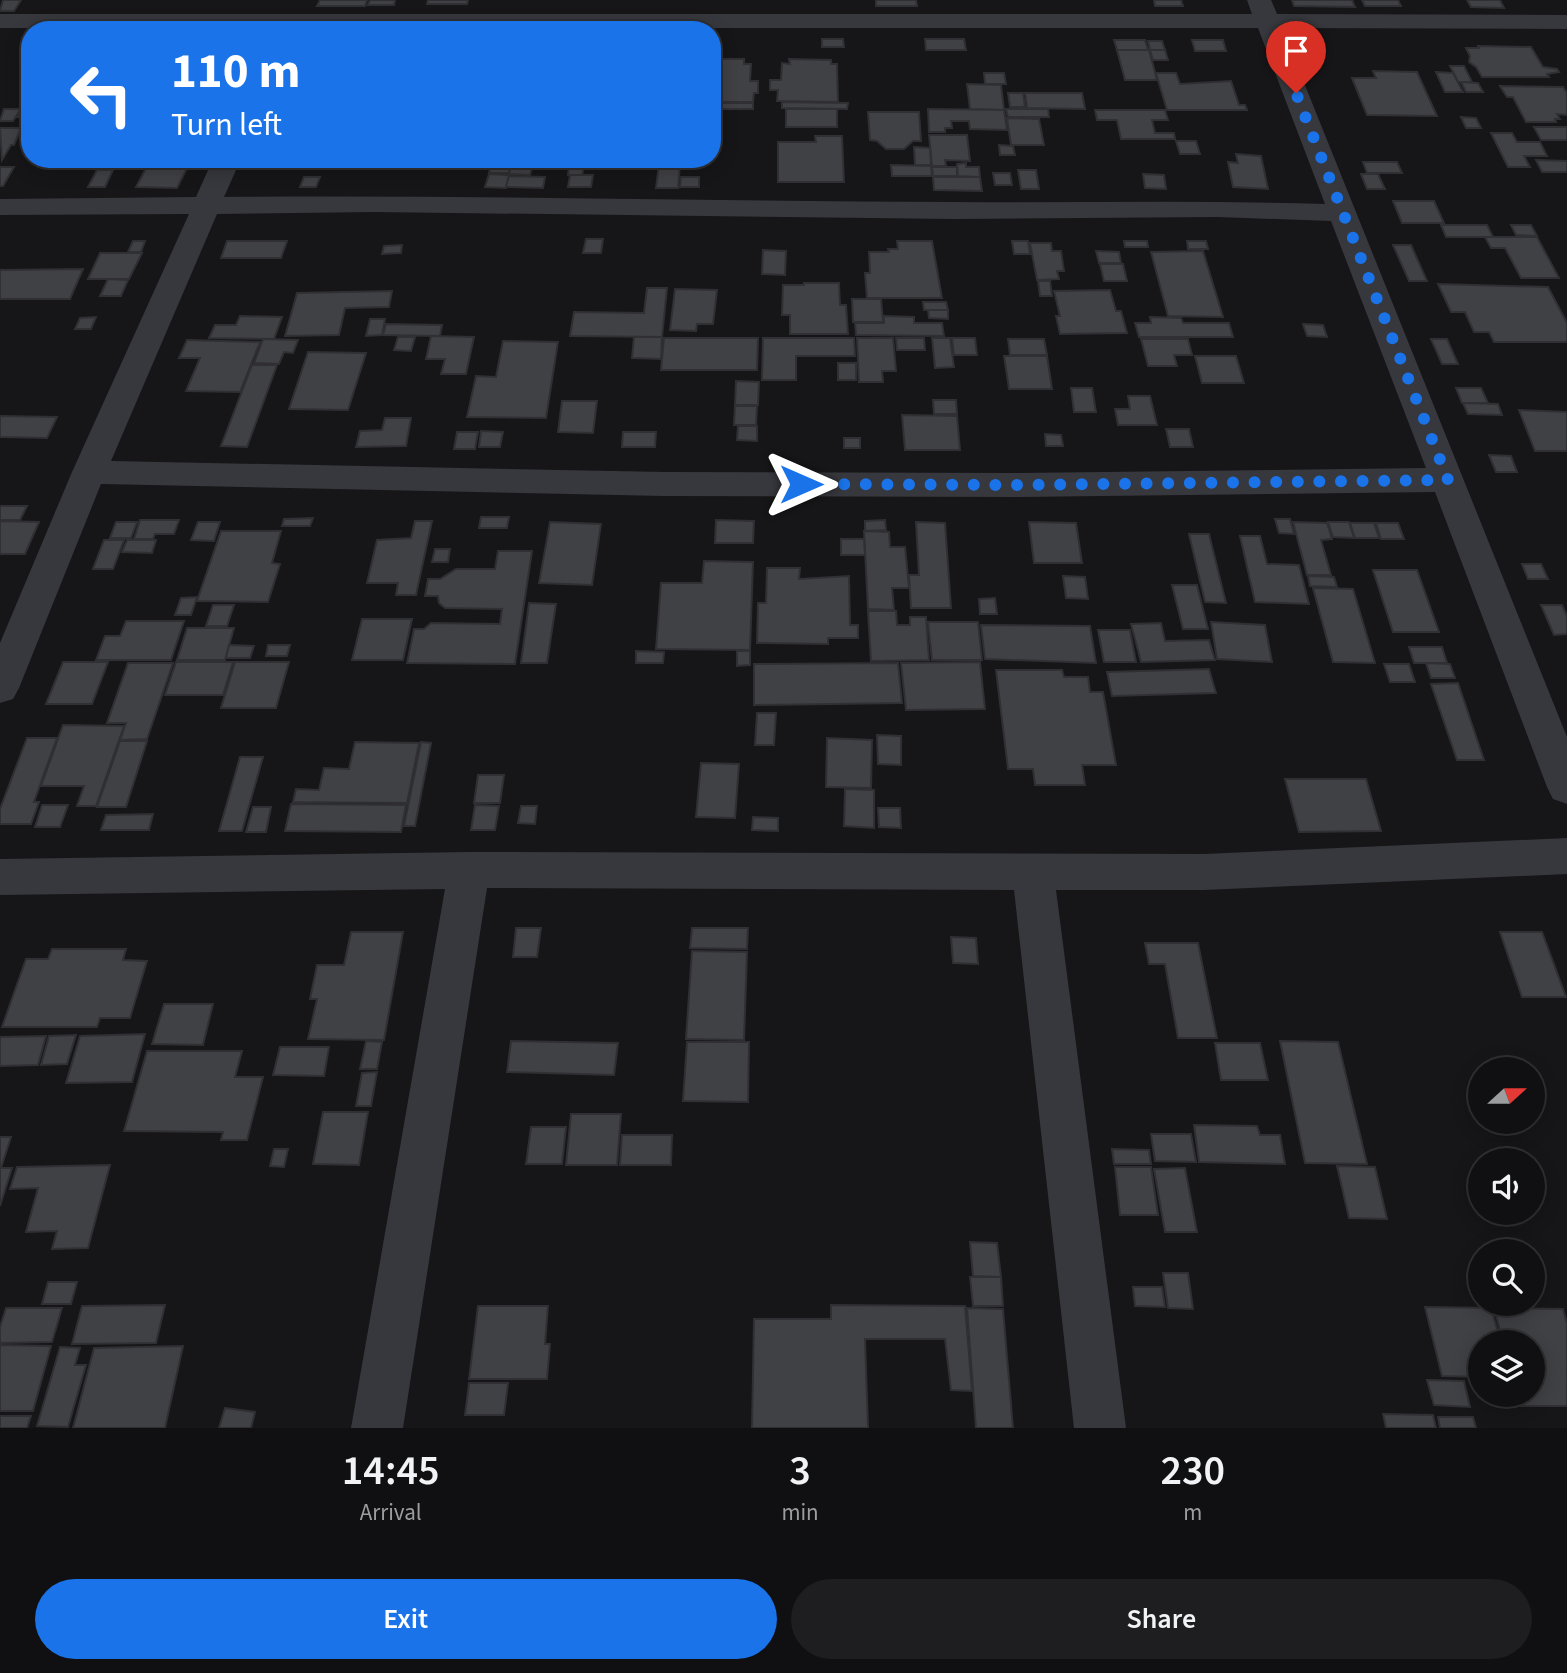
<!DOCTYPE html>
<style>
body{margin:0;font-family:"Source Sans 3",sans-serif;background:#1e1e20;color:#f1f3f6;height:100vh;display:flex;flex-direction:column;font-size:26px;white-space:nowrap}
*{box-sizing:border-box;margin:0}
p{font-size:23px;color:#9c9d9f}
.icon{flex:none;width:38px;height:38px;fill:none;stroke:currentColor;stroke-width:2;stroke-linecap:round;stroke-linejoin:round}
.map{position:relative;height:1428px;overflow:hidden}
.panel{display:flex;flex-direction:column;background:#101012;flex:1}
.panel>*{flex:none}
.top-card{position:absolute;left:21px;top:21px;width:700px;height:147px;border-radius:28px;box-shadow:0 4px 18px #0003,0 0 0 2px #303032;background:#1a73e8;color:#fff;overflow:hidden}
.needle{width:46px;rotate:69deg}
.buttons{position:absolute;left:1468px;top:1057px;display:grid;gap:14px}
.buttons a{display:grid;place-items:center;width:77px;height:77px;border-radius:50%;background:#101012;box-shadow:0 4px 18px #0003,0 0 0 2px #303032;font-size:35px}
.pin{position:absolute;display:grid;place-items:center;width:60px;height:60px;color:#fff;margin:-72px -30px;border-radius:50% 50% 50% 0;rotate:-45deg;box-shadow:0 0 7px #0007}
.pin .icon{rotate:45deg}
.me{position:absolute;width:77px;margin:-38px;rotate:90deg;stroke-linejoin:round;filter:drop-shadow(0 0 5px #0008)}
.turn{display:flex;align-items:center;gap:24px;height:147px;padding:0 35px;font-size:32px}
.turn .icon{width:91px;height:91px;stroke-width:2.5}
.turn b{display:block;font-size:49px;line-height:60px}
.eta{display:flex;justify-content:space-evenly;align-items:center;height:119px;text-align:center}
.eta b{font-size:42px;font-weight:600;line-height:49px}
.primary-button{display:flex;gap:14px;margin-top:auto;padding:14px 35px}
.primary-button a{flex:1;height:80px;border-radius:42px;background:#1a73e8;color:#fff;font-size:28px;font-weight:600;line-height:80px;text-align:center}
.primary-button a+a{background:#1e1e20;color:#f1f3f6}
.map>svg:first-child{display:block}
.building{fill:#404145;stroke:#303034;stroke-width:2}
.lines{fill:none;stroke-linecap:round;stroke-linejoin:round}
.minor{fill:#37383d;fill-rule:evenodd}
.route{stroke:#1a73e8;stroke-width:12;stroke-dasharray:0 21.6}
</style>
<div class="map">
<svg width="1567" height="1428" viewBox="0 0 1567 1428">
<rect width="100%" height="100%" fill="#161618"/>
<g class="building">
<path d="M3 0H21L14 11H0Z"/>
<path d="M320 0H367L365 6H317Z"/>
<path d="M370 0H395L394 5H368Z"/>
<path d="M428 0H468L467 4H427Z"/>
<path d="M876 0H916L917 6H876Z"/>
<path d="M1154 0H1181L1183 6H1155Z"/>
<path d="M1292 0H1352L1355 7 1294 6Z"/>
<path d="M1362 0H1398L1401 6H1365Z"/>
<path d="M1467 0H1500L1504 8 1471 7Z"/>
<path d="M822 39H843L844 47H822Z"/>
<path d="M925 39H964L966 50H926Z"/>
<path d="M1114 40H1145L1148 50H1117Z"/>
<path d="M1192 40H1223L1226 51H1195Z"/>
<path d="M1148 41H1162L1165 50H1150Z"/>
<path d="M1478 46 1531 47 1543 67 1557 69 1559 72 1547 74 1549 77H1482L1476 67 1469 62 1470 56 1466 48H1479Z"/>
<path d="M1117 50H1149L1157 80H1125Z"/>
<path d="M1150 50H1165L1168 60H1153Z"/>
<path d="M712 59H744V64H751L750 81H758V93H754L753 102H712Z"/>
<path d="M789 59 831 60V64H837L838 102 777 101 778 90H770V80H781L782 63 790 64Z"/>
<path d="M1450 66H1464L1472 82H1458Z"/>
<path d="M1373 71 1417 72 1437 116 1367 115 1352 78H1376Z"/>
<path d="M1436 72 1453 73 1463 92H1445Z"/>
<path d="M984 73H1004L1006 84H985Z"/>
<path d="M1156 73H1176L1180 84 1231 81 1239 105H1245L1247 110H1167Z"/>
<path d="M1461 82 1478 83 1483 92H1466Z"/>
<path d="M967 84 1001 85 1004 110 970 109Z"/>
<path d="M1500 86 1563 87 1567 93V115L1557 114 1560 119H1555L1556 122H1526L1513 97H1507Z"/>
<path d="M1008 93H1023L1025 107H1010Z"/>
<path d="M1025 93H1082L1085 109 1027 108Z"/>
<path d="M782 102 848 103 847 109 782 108Z"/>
<rect x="712" y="103" width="41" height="6"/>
<path d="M4 109H21L13 121H0Z"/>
<path d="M21 109H30V128H22L29 117H17Z"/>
<rect x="786" y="109" width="51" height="18"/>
<path d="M928 109 1004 110 1007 130 970 129 969 121H951L952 128H945V132H929Z"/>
<path d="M1006 109H1048L1049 117H1008Z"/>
<path d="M1095 110H1165L1168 120H1152L1155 133H1174L1175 139H1121L1117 120H1097Z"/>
<path d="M868 112H919L921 141H913L904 149H886L877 141 870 140Z"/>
<path d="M1461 117 1476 118 1481 128H1466Z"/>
<path d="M1007 118 1039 119 1044 145H1011Z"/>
<path d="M1534 127H1567V140H1541Z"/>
<path d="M0 128H21L14 145H11L2 160Z"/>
<path d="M1491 133H1512L1517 142H1540L1547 156H1524L1530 167H1508Z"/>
<path d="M929 135H967L970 161 945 160 946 166H932Z"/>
<path d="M815 136H842L844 182H778V142H816Z"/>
<path d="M1176 141H1196L1200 154H1180Z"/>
<path d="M999 145 1013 146 1015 155H1000Z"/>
<path d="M914 147 930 148 931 165H915Z"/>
<path d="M1236 154 1261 156 1268 189 1233 187 1228 162 1238 163Z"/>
<path d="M103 159H124L120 168 99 167Z"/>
<path d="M151 159H158L191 160 177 188 136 187Z"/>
<path d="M513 159H545L544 167 511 166Z"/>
<path d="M548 159H584L583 165H547Z"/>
<path d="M601 159H652L632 161 631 168H600Z"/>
<path d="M1536 160 1567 161V172H1542Z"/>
<path d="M1363 162H1397L1402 173H1367Z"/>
<path d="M966 163V167H979L980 177 958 176 957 164Z"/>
<path d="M659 164H680L678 188H656Z"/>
<path d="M491 165H511L509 173H489Z"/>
<path d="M891 165 931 166 932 176H892Z"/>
<path d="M511 166 532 167 530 175 509 174Z"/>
<path d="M569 166H584L582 175H568Z"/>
<path d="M0 167H14L3 186H0Z"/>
<path d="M932 167H957V176H933Z"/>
<path d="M97 170H113L105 187H88Z"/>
<path d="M1018 170H1036L1039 189H1021Z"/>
<path d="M993 173H1010L1012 185H995Z"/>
<path d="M489 174 509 175 506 188 485 187Z"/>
<path d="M1143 174 1164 175 1166 189 1145 188Z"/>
<path d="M1361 174H1378L1385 189H1367Z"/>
<path d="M570 175H593L591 187H568Z"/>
<path d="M509 176 545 177 543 188 506 187Z"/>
<path d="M304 177H320L316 187H300Z"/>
<path d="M681 177H699V187H680Z"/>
<path d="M933 177H980L982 191 934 190Z"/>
<path d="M1393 201H1434L1444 223H1402Z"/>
<path d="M1441 225H1487L1493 237H1446Z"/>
<path d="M1511 225H1531L1537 236 1516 235Z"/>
<path d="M1485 237H1537L1559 278H1521L1505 248H1491Z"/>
<path d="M586 239H603L601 253H583Z"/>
<path d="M133 241H145L141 252H128Z"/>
<path d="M227 241H287L281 258H221Z"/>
<path d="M897 241H932L942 298H867L865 273H870L869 252H889L888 249H898Z"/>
<path d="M1012 241H1028L1030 254H1014Z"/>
<path d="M1124 241H1147L1148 247H1125Z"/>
<path d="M1187 241H1206L1208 249H1188Z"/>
<path d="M1030 243H1051L1052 251H1061L1064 271H1057L1059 279 1037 280Z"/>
<path d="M402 245 401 253 382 254 384 246Z"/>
<path d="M1393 245H1411L1427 281H1409Z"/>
<path d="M763 250 786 251 785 275 762 274Z"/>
<path d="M1096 251 1119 252 1121 263H1099Z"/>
<path d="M1203 251 1223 317 1168 316 1151 252Z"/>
<path d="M100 253H142L129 279H88Z"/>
<path d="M1100 264H1123L1127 281H1104Z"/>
<path d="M83 269 70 299H0V270Z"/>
<path d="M108 279 128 280 121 296H100Z"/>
<path d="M1038 281H1050L1052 296H1040Z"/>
<path d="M804 283H839L840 305H846L848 334H790V315H782L783 285H804Z"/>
<path d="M1438 284 1548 287 1567 323V342H1494L1489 332H1474L1465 312H1451Z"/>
<path d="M647 288H667L662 337 570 336 574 312 644 313Z"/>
<path d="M675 289 717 290 713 324H697L696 331 670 330Z"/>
<path d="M1110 290 1116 311H1121L1127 333 1060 334 1056 316H1060L1054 291Z"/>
<path d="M392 291 389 307 345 308 339 335 285 336 297 293Z"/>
<path d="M852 299H881L883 322H853Z"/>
<path d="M923 302H946L948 310H924Z"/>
<path d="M928 310H948V319L929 318Z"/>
<path d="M240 316 282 317 274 339 209 338 215 325H236Z"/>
<path d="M884 316 914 317V323H942L944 336 856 335 855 323H884Z"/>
<path d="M96 317 91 329H75L80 318Z"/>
<path d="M1150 317 1181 318 1183 323H1229L1233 337H1139L1135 323H1151Z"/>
<path d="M370 319H385L382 335 366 336Z"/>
<path d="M386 324 442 325 440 336 383 335Z"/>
<path d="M1303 324 1323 325 1327 337 1307 336Z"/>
<path d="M431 336 474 337 466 374H441L445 359H426Z"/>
<path d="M398 337H415L411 351 394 350Z"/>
<path d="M634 337H662L661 359 632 358Z"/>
<path d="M664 338H758L757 370H661Z"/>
<path d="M763 338H854L855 356H796V380H762Z"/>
<path d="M857 338H893L896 371H882L883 382H859Z"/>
<path d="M896 338H924L925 350H897Z"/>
<path d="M932 338H950L954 367 935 368Z"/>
<path d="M952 338H975L977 355H954Z"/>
<path d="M263 339 298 340 293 353 284 352 279 364 254 363Z"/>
<path d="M1008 339H1044L1047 355H1010Z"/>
<path d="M1141 339H1188L1192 355H1174L1177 366H1148Z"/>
<path d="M1431 339H1447L1458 364H1442Z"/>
<path d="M187 340 260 342 240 392 186 391 200 358H179Z"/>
<path d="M503 341 558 342 546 418 467 417 476 376 496 377Z"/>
<path d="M308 352 366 353 348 410 289 409Z"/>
<path d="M1004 356H1047L1052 389H1009Z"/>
<path d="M1195 356H1236L1244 383H1202Z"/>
<rect x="838" y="363" width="18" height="17"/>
<path d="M252 365H277L247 447 221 446Z"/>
<path d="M736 381 759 382 758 405H735Z"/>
<path d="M1071 388H1092L1096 412H1074Z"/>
<path d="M1456 388H1481L1488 403H1462Z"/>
<path d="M1128 396H1150L1157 425H1118L1115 409H1130Z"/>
<path d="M933 400H956L957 414H934Z"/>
<path d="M562 401H597L593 433 558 432Z"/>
<path d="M1463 403 1498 404 1502 415 1468 414Z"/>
<path d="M735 406H757L756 425H734Z"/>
<path d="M1519 410 1567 412V451H1535Z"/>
<path d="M902 415 957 416 960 450H905Z"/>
<path d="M0 416 57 417 47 438 0 437Z"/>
<path d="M385 418H411L406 446 356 447 360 431 382 430Z"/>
<path d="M738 426H757V441L737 440Z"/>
<path d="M1166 429H1189L1193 447H1170Z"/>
<path d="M481 431 503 432 500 447H479Z"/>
<path d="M457 432H478L475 449H454Z"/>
<path d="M623 432H656L655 447H622Z"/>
<path d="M1045 434 1061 435 1063 446H1046Z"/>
<rect x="844" y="438" width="16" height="10"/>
<path d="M1489 455 1511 456 1517 472H1496Z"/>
<path d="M0 506H27L20 520H0Z"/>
<path d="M481 517H509L507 528H479Z"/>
<path d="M313 518 310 526H282L284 519Z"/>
<path d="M1275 519H1290L1294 534 1279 533Z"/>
<path d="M140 520H179L174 534H155L153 539H134Z"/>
<path d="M716 520 754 521 753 543H715Z"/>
<path d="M885 520 886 530 865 531V521Z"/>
<path d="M0 521 39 522 25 554H0Z"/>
<path d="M415 521H432L416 595H396L398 583H367L377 540 411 538Z"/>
<path d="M116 522H137L131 538H110Z"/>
<path d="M198 522H220L214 541 191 540Z"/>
<path d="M550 522 601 524 592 585 539 583Z"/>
<path d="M916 522 945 523 951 608H911L909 575H919Z"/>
<path d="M1029 522 1076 523 1082 563H1034Z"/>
<path d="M1293 522 1327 523 1332 539 1321 540 1331 575H1307Z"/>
<path d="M1328 522H1349L1354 538 1333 537Z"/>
<path d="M1350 523H1374L1379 538H1355Z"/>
<path d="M1376 523H1398L1404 539H1381Z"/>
<path d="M221 531H281L272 563 280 564 268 602 197 601Z"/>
<path d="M864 531 889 532 890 547H905L909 588H892L894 610 868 609Z"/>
<path d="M1189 534H1209L1226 603 1205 602Z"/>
<path d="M1240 536H1260L1267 564 1299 565 1309 604 1255 602Z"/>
<path d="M841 539H864L865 555H841Z"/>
<path d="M104 540H124L113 569H93Z"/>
<path d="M127 540H156L152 553 122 552Z"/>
<path d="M435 549H450L448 562H432Z"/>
<path d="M498 551H532L515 664 407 663 414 629H424L431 623 500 624 502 609 445 608 439 603 438 596H425L428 579H440L456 569H495Z"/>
<path d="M704 561 753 562 750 650 656 649 661 583H702Z"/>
<path d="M1522 564H1541L1548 579H1528Z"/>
<path d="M767 568H800L799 579 849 576 850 625H858V638H828V644L757 643 758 603H766Z"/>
<path d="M1373 570H1417L1439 632H1393Z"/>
<path d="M1063 576 1085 577 1088 599 1066 598Z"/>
<path d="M1308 576 1334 577 1337 587 1310 586Z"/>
<path d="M1172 585H1197L1208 629H1183Z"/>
<path d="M1313 588 1353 589 1375 663 1333 662Z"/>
<path d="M197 597 191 615H175L181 598Z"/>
<path d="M995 598 997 614H980L979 599Z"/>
<path d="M529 603 556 604 547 663H521Z"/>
<path d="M213 605H234L227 626H206Z"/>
<path d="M1541 605H1562L1567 616V634L1554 635Z"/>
<path d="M868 611H896L897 625H910V617H926L929 660 871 661Z"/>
<path d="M362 619H412L403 660H352Z"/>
<path d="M126 621H184L171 660H96L105 636H120Z"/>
<path d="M928 622H978L982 660H932Z"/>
<path d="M1211 622 1265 625 1272 662 1217 659Z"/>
<path d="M1161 623 1165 641 1209 640 1215 660 1141 662 1131 624Z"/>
<path d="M981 625 1090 626 1096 663 985 659Z"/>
<path d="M187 628H234L225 660H177Z"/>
<path d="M1098 630H1130L1136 662H1104Z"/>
<path d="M229 645 254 646 250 658H226Z"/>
<path d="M268 645H290L287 656H266Z"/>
<path d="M1409 647H1442L1447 663H1414Z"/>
<path d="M636 651 664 652 663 663H636Z"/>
<path d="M737 651H750V665L737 666Z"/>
<path d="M63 662H108L92 704H46Z"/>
<path d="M176 662H233L223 695H165Z"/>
<path d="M235 662H289L276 708H221Z"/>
<path d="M980 662 985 709 906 710 901 663Z"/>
<path d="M128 663H173L147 739 120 740 126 723H107Z"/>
<path d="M898 663 902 703 754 705V664Z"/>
<path d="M1426 663 1450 664 1455 678H1431Z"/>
<path d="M1384 664H1409L1415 682H1390Z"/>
<path d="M1209 669 1216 693 1112 696 1107 672Z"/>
<path d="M996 670H1062L1064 677H1088L1090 692H1103L1116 765H1082L1085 785H1035L1033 769H1008Z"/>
<path d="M1458 683 1484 760H1457L1431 684Z"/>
<path d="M757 713H776L774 745H755Z"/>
<path d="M63 725 124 726 96 806H77L84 786H41Z"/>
<path d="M877 735 901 736V765L878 764Z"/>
<path d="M27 738H57L34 802H39L31 824H0V809Z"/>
<path d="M827 738 872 740 871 788 826 787Z"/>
<path d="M120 741H147L126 807H97Z"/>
<path d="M355 742 419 743 407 803 293 802 296 789 319 790 324 768 349 769Z"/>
<path d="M421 742 431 743 415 826H404Z"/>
<path d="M240 757H263L242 831H219Z"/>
<path d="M701 763 739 764 735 818 696 817Z"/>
<path d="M478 775H504L500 803H474Z"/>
<path d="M1285 779H1366L1381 831 1299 832Z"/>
<path d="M845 789 874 790V828L844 826Z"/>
<path d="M291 804 406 805 401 832 285 831Z"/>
<path d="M42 805H68L60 827H35Z"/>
<path d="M475 805 499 806 495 830H471Z"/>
<path d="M521 806H537L535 824 518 823Z"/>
<path d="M253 807H271L266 832H246Z"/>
<path d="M878 808H900L901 828 879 827Z"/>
<path d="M153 814 149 830H101L106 815Z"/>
<path d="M753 817 778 818V831L752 830Z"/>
<path d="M516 928H541L537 957H513Z"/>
<path d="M692 928H748L747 949 690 948Z"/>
<path d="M351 932H403L384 1040 308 1039 317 999H310L317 965H344Z"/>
<path d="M1500 932H1542L1566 997H1522Z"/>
<path d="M951 937 976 938 978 964 953 963Z"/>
<path d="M1145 943H1198L1217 1038H1178L1165 964H1149Z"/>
<path d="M52 949H126L123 960 147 961 130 1018H100L97 1027H2L26 959H48Z"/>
<path d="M692 951 747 952 744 1040 686 1039Z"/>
<path d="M164 1004H213L203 1045 152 1044Z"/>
<path d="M145 1034 132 1082 66 1083 80 1036Z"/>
<path d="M76 1035 67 1064 41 1065 49 1036Z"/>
<path d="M46 1036 38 1065 0 1066V1037Z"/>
<path d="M366 1041 382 1042 377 1069H360Z"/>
<path d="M511 1041 618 1043 614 1075 507 1072Z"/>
<path d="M1280 1041 1338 1042 1367 1164 1305 1163Z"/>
<path d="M687 1042H749L748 1102 683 1101Z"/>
<path d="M1215 1043H1260L1268 1080H1221Z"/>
<path d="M280 1047H329L324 1076 273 1075Z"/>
<path d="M147 1051H242L235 1077H263L247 1140H221L223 1132 124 1131Z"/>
<path d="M377 1072 371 1106H356L362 1073Z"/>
<path d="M323 1112H368L359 1165 313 1164Z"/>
<path d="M571 1114H621L617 1165H566Z"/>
<path d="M1194 1125 1257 1126 1260 1135H1280L1285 1164 1199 1162Z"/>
<path d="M531 1127H566L562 1164H526Z"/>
<path d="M1151 1134H1191L1196 1162 1155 1161Z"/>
<path d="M622 1135H672L671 1165H620Z"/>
<path d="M0 1137H11L1 1168H12L0 1206Z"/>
<path d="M274 1149H288L284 1167 270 1166Z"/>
<path d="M1112 1149 1149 1150 1151 1164H1114Z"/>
<path d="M110 1165 88 1248 52 1249 57 1231 26 1232 38 1188 10 1189 17 1167Z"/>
<path d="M1337 1166 1375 1167 1387 1219 1349 1218Z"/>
<path d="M1115 1167H1151L1158 1215H1120Z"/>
<path d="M1185 1168 1197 1232H1165L1154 1169Z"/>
<path d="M970 1242 997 1243 1001 1277 973 1276Z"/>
<path d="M1163 1273H1188L1193 1309 1168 1308Z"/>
<path d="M970 1277H1001L1003 1306H973Z"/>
<path d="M48 1282H77L71 1304H42Z"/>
<path d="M1133 1287H1162L1165 1307 1135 1306Z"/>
<path d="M165 1305 156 1343 72 1344 82 1306Z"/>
<path d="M831 1305 965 1306 972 1391 951 1390 945 1339H865L868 1428H752L754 1319H831Z"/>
<path d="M478 1306H548L545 1344H550L547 1379H469Z"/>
<path d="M1425 1307 1491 1308 1501 1342H1480V1377L1442 1376Z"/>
<path d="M6 1308H62L52 1342 0 1343V1327Z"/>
<path d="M967 1308 1003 1309 1013 1428H976Z"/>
<path d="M1494 1308 1563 1309 1567 1324V1406H1521L1518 1395H1533V1342H1503Z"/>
<path d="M0 1345 51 1346 33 1411H0Z"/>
<path d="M183 1346 165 1428H73L94 1348Z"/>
<path d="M60 1347 80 1348 75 1365H86L68 1427 37 1426Z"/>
<path d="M1427 1380 1464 1381 1470 1407 1434 1405Z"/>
<path d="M469 1383H508L504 1415H465Z"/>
<path d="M225 1408 255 1412 251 1428H219Z"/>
<path d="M1383 1414 1433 1415 1436 1428H1386Z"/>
<path d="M0 1416H31L27 1428H0Z"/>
<path d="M1438 1417H1473L1476 1428H1440Z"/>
</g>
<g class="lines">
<g class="minor">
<path d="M1247 0H1271L1277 14 1567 15V29L1282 28 1567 737V804L1553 799 1547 787 1435 492 1019 497 665 496 101 484 19 688 13 699 0 703V643L72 472 189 214 0 215V199L196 197 213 159H241L224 197C468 195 711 201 954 202 1078 203 1201 200 1325 204L1258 28H0V14H1252ZM375 212 956 219 1218 217 1331 221 1426 468 1019 473 665 472 111 461 217 214Z"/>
<path d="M1567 838V874L1204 890H1056L1126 1428H1074L1014 890 487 888 403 1428H351L445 889 0 895V859L469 852 1204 854Z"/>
</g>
</g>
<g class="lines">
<path class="route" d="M801 484 1019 485 1448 480 1296 93"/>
</g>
</svg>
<div class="buttons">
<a><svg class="needle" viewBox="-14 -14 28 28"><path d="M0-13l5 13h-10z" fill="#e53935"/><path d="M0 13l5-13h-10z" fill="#9c9d9f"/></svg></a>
<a><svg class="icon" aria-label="sound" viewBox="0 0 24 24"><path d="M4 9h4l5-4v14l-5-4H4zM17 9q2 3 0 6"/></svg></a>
<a><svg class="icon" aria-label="search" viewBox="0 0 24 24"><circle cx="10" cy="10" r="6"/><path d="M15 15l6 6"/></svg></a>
<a><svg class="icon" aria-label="layers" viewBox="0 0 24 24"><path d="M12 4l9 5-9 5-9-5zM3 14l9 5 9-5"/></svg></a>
</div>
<div class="pin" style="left:1296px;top:93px;background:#d93025"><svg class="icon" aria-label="arrive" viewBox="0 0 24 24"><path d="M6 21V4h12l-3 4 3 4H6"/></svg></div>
<svg class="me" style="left:801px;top:484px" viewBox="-20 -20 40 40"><path d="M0-17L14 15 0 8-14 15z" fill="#1a73e8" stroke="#fff" stroke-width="4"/></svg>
<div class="top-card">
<div class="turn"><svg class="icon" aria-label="left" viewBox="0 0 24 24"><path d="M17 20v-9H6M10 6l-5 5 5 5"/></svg><div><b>110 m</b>Turn left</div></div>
</div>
</div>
<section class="panel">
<div class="eta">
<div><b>14:45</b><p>Arrival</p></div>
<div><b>3</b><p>min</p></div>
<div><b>230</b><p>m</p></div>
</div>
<div class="primary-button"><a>Exit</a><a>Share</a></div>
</section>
